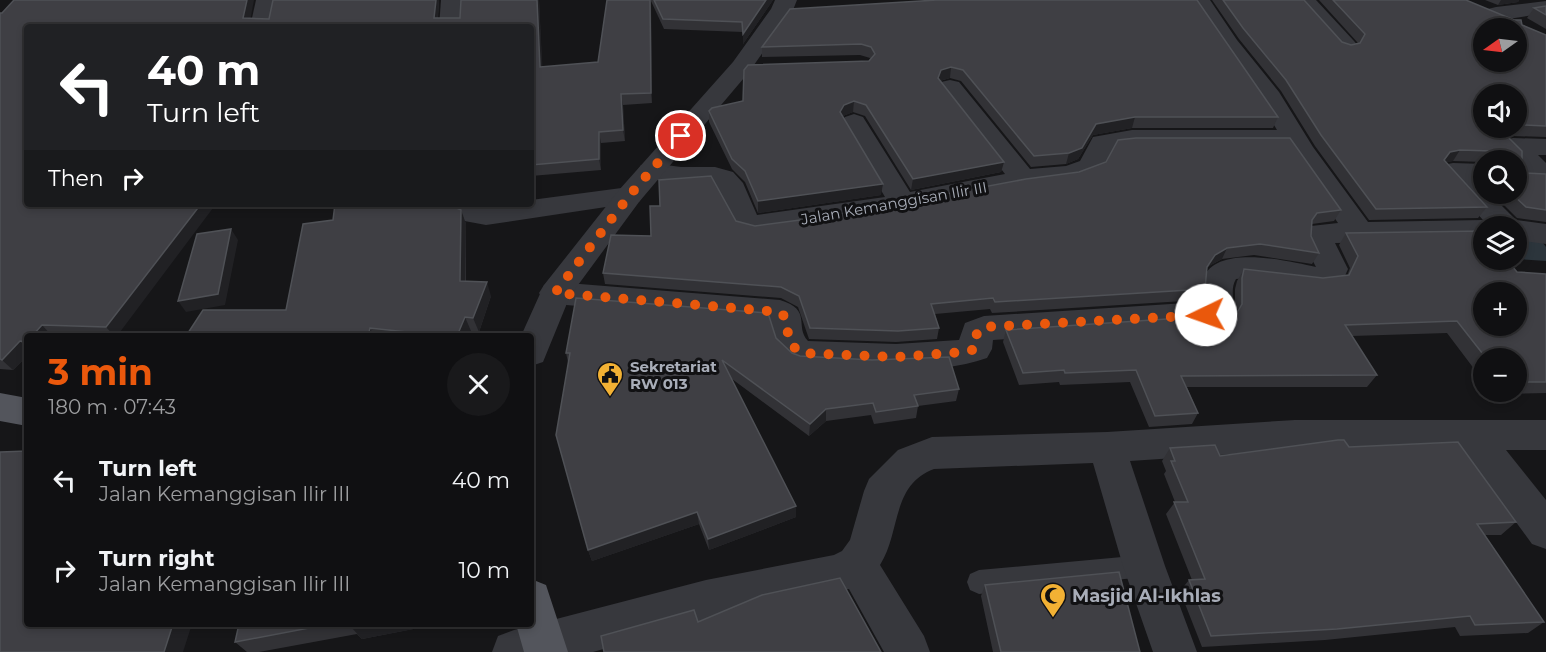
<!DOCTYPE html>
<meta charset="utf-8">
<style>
body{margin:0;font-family:Montserrat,sans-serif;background:#19191b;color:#f1f3f6;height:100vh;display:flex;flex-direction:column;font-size:22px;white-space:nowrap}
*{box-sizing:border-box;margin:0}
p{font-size:20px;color:#9c9d9f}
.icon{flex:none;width:33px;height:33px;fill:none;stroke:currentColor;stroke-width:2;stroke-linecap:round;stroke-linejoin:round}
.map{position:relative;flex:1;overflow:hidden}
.drawer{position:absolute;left:24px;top:333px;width:510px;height:294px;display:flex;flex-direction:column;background:#101012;border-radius:6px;box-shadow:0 3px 9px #0003,0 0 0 2px #303032}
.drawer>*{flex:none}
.top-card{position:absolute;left:24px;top:24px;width:510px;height:183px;border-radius:6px;box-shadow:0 3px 9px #0003,0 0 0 2px #303032;background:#202124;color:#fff;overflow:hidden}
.needle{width:39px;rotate:256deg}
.buttons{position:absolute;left:1473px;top:18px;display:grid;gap:12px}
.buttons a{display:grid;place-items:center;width:54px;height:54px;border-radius:50%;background:#101012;box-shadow:0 3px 9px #0003,0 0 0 2px #303032;font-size:30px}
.pin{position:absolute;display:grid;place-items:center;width:51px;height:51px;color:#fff;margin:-26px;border:3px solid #fff;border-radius:50%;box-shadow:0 2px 6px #0007}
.me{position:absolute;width:66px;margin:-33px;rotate:267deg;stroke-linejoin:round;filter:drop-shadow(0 0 4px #0008)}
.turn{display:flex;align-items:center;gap:21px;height:126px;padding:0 24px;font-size:27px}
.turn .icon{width:78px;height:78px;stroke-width:2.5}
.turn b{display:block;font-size:42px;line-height:51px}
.then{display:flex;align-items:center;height:57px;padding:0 24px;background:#0003;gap:12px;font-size:22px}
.round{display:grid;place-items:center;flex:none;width:63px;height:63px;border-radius:32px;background:#19191b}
.head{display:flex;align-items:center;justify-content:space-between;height:102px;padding:0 24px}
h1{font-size:36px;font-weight:700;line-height:45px;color:#ea580c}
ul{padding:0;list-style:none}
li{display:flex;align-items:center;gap:18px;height:90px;padding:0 24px}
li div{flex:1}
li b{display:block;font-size:22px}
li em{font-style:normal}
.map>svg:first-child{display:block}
.water{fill:#2c353c}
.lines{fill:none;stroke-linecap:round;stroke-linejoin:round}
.service{fill:#37383d;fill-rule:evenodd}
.minor{fill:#37383d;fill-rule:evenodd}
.tertiary{fill:#37383d;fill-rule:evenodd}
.primary{fill:#53555c;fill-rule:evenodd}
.wall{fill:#323236}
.shaded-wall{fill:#212124}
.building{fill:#3f3f44;stroke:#4f5156;stroke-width:1.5;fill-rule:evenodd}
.route{stroke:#ea580c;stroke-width:10;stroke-dasharray:0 18}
.labels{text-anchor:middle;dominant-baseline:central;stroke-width:6;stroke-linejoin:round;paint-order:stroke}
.street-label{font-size:15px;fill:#a8adb8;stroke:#111113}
.poi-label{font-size:15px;font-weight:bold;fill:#a8adb8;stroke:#111113;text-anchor:start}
.near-poi-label{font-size:18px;font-weight:bold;fill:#a8adb8;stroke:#111113;text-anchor:start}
</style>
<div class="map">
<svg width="1546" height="652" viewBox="0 0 1546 652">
<rect width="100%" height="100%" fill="#161618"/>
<path class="water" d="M1516 237 1540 239 1546 247V261L1517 259Z"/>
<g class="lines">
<path class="service" d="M1144 555 1153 558 1156 566 1153 574 1144 577 979 594 970 590 967 582 970 574 979 570Z"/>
<g class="minor">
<path d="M256 0H278L272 27H250Z"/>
<path d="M441 0H463L461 27H439Z"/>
<path d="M1188 0H1210L1237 40 1279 92 1313 147 1368 222 1483 220 1439 171 1443 165 1453 163 1484 164V180H1477L1484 186V194H1490L1516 220 1546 224V244L1516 240V226H1484V240L1335 243 1348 269 1341 285C1308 294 1271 277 1236 279 1228 292 1238 308 1231 321L1219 325 993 340 992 349 987 358C929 378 861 368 800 366 778 359 772 344 770 323L555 304 544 301 539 293 544 285 555 282 780 300C813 310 794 326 808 341L896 344 959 340 965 323 984 316 1202 302C1202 295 1201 286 1203 279 1216 243 1288 261 1316 267 1308 251 1300 242 1311 226L1338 223 1286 146H1132L1113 149 1102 171 1075 181 1023 188 822 226 755 235 738 231 713 184C689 181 665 183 641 177L637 171 641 165 651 163 681 167H715L733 172 743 183 757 215 885 197 841 122 845 117 854 114 863 117 910 192 1005 174 938 87 941 82 950 80 959 82 1030 169 1066 166 1080 161 1093 137 1132 130H1277C1250 85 1217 44 1188 0Z"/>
<path d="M1293 0H1316L1354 41 1358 46 1354 51 1346 53 1338 51Z"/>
<path d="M1546 1V13L1496 21 1488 19 1485 14 1488 9 1496 7Z"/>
<path d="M1513 138 1546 139V155H1538L1546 163V183L1516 182V160H1513L1500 146 1504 140Z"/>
<path d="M629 187 639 190 643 196 639 202 486 225 459 220 451 204H479L486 207 531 204V200Z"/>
<path d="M1295 420H1546V450H1506L1546 500V549L1532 544 1463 450H1295L1130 461 1165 566 1197 652H1153L1123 566 1093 463 934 469C891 485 901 532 880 565L924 636 930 652H884L849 589 706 620 593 652H492L498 636 514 630 706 580 834 555 842 551 850 540 864 491 869 479 898 450 932 437 1107 432Z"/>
</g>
<path class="tertiary" d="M775 0H797L793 10 749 72 639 202 570 296 543 362 531 366V336H521L544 285 619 190 733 62 771 9Z"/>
<g class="primary">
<path d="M0 393 27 398V426L0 421Z"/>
<path d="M531 579 546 585 568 652H524L516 624H531Z"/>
</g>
</g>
<g class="wall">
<path d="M439 0 438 18H460L461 0H539L542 67 598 62 607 0H773L743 44V32L664 29 651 1 652 103 623 105 625 141 601 143V170L531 176V27H27L117 336H27V356L13 370 0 369V13L269 19Z"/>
<path d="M1197 0 1278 117 1273 128H1132L1093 135 1078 159 1066 164 1031 167 961 81 950 78 940 81 1004 162 1001 172 911 190 865 116 853 112 843 116 842 117 881 195 758 213 745 182 732 169 709 122V111L869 61 871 59 870 58 860 55 762 57V47Z"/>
<path d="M1212 0H1304L1342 42 1351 45 1358 43 1319 0H1466L1546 35V137L1513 136 1508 137 1522 171 1525 173 1546 174V222L1517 218 1493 194H1516V160H1484V162L1453 161 1446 162 1487 207 1478 218 1369 220 1315 146 1281 91 1239 39Z"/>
<path d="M1485 0H1519L1518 2 1498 5Z"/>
<path d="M1546 6V29L1527 18 1534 8Z"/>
<path d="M335 204H450L461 210 466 224V282L491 296 479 332 471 331 469 336H186L286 310 333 220Z"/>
<path d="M1341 210 1334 221 1312 224 1311 236 1319 253 1312 264 1254 255 1222 259 1209 266 1206 270 1205 289 1200 300 992 313 990 309 935 314 939 328 937 339 896 342 809 339 798 307 781 298 605 284 603 273 651 236 736 221 755 226Z"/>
<path d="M1346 233 1517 272 1546 274V393L1493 394 1491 392H1516V358H1484V382L1447 333 1352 336 1377 375 1367 387H1187L1198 413 1192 424 1149 427 1130 382 1060 385 1059 382 1019 385 1003 342 1006 330 1226 315 1235 312V289L1237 281 1244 269 1323 278 1347 276 1350 268 1339 245Z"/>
<path d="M776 338 792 353 800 356 959 389 956 401 918 406 916 418 874 424 871 415 826 421 809 436 732 379 796 517 709 550 699 524 592 561 588 550 568 362 566 353Z"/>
<path d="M1349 447 1516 522 1501 535H1485L1544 622 1528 633 1460 636 1455 627 1325 640 1202 647 1180 591 1189 580H1192L1166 514 1175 502 1164 474 1166 471 1162 461 1170 448 1220 456Z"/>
<path d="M985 585 1140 652H993L981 596Z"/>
<path d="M239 624H439L362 639 357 634 259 652H247L235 642Z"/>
</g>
<g class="shaded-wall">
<path d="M247 0H254L249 27 243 18Z"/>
<path d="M436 0H439L437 27 434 18Z"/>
<path d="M537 0H539L543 78 540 67Z"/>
<path d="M650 0 651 1 652 103 651 93Z"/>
<path d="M766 0H773L743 44V34Z"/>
<path d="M1501 0H1519L1518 2 1498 5Z"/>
<path d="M951 67 950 78 939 81 938 78 941 70Z"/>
<path d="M621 94 623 105 625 141 623 130Z"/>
<path d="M854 101 853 112 843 116 839 123 840 112 844 105Z"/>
<path d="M1135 117 1132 128 1093 135 1078 159 1066 164 1069 153 1096 124Z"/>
<path d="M1521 125 1513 136 1502 139 1510 128H1516V126Z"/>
<path d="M599 132 601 143V170L599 159Z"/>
<path d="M1460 150 1453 161 1443 163 1450 152Z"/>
<path d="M1004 162 1001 172 911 190 913 179Z"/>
<path d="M883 184 881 195 758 213V201Z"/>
<path d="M201 204H216L117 336H114L106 327Z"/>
<path d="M461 210 466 224 465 296 460 281Z"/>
<path d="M231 229 238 240 225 305 186 312 178 301Z"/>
<path d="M1227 248 1222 259 1209 266 1201 278 1207 267 1215 255Z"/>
<path d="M487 282 491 296 479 332 473 318Z"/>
<path d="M465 317 471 331 469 336H457Z"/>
<path d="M42 325 52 336H32Z"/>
<path d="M370 328 374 336H368Z"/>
<path d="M20 341 27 349V356L13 370 2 360Z"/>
<path d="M826 409V421L809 436 810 424Z"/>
<path d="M796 506V517L709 550 708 539Z"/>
<path d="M697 512 699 524 592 561 588 550Z"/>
<path d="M173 624H192L183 652H164Z"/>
<path d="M366 624H439L362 639 351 627Z"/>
</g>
<g class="building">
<path d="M14 0H247L243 18 269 19 273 0H436L434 18H460L461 0H537L540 67 598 62 607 0H650L651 93 621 94 623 130 599 132V159L531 165V27H465V26L448 27H27V204H201L106 327 42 325 32 336H27V342L20 341 2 360 0 359V13H2Z"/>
<path d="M654 0H766L743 34 742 22 663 19Z"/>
<path d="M937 0H1197L1278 117H1135L1096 124 1082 148 1069 153 1034 156 963 70 951 67 941 70 938 78 1004 162 913 179 866 105 854 101 844 105 840 112 883 184 758 201 745 171 732 159 709 111 712 108 743 101 744 70 748 65 869 61 875 54 871 47 861 44 762 47 790 9Z"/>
<path d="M1223 0H1304L1342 42 1351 45 1360 43 1365 34 1333 0H1466L1514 20H1521L1522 25 1546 35V126L1521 125 1516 126V94H1484V128H1512H1510L1506 135 1522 151V171L1525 173 1546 174V210L1526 207 1512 194H1516V160H1494V153L1492 151 1460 150 1450 152 1444 160 1487 207 1376 209 1321 135 1286 80 1243 28ZM1484 28H1516V62H1484Z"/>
<path d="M1546 6V15L1534 8Z"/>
<path d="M1136 138H1290L1341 210 1317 213 1312 220 1311 236 1319 253 1260 244 1227 248 1215 255 1207 267 1205 289 995 302 993 298 931 304 939 328 898 331 810 328 799 296 781 287 603 273 611 235 651 236 650 206H660L659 180 711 176 736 221 755 226 823 217 1026 179 1079 172 1106 162 1118 140Z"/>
<path d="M335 204H448L461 210 460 281 487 282 473 318 465 317 457 336H416V333L370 328 368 336H186L203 310H286L303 224 333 220Z"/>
<path d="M231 229 218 294 178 301 197 234Z"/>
<path d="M1483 231 1484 260H1507L1517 272 1546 274V382H1516V358H1486L1457 321 1345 325 1377 375 1181 376 1198 413 1155 416 1136 370 1065 373 1064 370 1023 373 1006 330 1226 315 1238 311 1242 304V278L1244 269 1323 278 1349 275 1358 256 1346 233ZM1484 292H1516V326H1484Z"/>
<path d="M576 298 768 313 776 338 792 353 800 356 872 360 949 357 959 389 914 395 918 406 876 412 873 403 826 409 810 424 722 360 796 506 708 539 697 512 588 550 556 435 570 353H566Z"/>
<path d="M1338 440H1344L1349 447 1458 442 1516 522 1477 524 1544 622 1475 625 1470 616 1337 629 1211 636 1189 580 1205 579 1174 502H1188L1171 461H1175L1170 448 1215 445 1220 456Z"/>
<path d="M27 451V624H173L164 652H0V452Z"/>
<path d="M1119 572 1140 652H1001L985 585Z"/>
<path d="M840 578 881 652H604L601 636 694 610 698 622 762 595Z"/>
<path d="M239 624H330L235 642Z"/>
<path d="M352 624H366L351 627Z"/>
</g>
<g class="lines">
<path class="route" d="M681 136 629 196 555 293 780 312 786 318 789 342 800 353 896 357 966 352 975 349 977 332 984 327 1206 315"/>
</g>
<defs>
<symbol id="civic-pin" viewBox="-11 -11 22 30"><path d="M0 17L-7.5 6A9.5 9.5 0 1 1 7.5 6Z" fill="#f2b134" stroke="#111113"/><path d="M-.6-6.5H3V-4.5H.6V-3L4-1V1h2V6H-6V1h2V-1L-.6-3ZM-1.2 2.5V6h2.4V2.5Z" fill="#111"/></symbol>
<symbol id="mosque-pin" viewBox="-11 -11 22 30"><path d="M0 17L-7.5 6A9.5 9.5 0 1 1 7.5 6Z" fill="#f2b134" stroke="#111113"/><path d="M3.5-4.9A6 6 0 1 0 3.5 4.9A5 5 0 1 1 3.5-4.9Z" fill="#111"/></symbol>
</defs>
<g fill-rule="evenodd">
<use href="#civic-pin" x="595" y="360" width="30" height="40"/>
<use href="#mosque-pin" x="1038" y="581" width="30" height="40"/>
</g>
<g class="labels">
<g class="street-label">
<text transform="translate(894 203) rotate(-10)">Jalan Kemanggisan Ilir III</text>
</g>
<g class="poi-label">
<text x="630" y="366">Sekretariat<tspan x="630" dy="17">RW 013</tspan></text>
</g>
<g class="near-poi-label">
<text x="1072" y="596">Masjid Al-Ikhlas</text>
</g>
</g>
</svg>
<div class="buttons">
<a><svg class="needle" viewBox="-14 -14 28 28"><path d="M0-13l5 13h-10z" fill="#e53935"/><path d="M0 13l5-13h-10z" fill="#9c9d9f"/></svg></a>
<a><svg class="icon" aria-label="sound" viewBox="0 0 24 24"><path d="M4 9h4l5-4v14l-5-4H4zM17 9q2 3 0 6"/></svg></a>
<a><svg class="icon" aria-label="search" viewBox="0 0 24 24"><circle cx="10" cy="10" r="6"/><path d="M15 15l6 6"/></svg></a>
<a><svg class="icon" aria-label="layers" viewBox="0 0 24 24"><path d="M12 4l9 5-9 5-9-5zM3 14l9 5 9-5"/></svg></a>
<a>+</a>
<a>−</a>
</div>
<div class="pin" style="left:681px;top:136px;background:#d93025"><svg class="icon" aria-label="arrive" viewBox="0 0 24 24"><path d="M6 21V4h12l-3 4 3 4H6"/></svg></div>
<svg class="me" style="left:1206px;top:315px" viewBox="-20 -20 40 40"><circle r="19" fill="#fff"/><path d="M0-13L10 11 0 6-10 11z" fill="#ea580c"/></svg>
<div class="top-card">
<div class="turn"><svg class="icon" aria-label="left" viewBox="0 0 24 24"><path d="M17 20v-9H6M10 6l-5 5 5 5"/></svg><div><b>40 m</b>Turn left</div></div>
<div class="then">Then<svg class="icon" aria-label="right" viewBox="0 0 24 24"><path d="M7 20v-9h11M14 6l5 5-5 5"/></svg></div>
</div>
<section class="drawer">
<div class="head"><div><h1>3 min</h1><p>180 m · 07:43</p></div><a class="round"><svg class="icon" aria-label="close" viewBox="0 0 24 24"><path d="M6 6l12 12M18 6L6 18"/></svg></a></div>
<ul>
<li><svg class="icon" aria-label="left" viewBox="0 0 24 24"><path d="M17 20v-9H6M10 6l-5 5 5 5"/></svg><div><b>Turn left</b><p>Jalan Kemanggisan Ilir III</p></div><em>40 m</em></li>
<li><svg class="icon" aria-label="right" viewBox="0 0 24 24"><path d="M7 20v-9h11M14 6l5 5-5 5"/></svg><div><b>Turn right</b><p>Jalan Kemanggisan Ilir III</p></div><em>10 m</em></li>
</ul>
</section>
</div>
